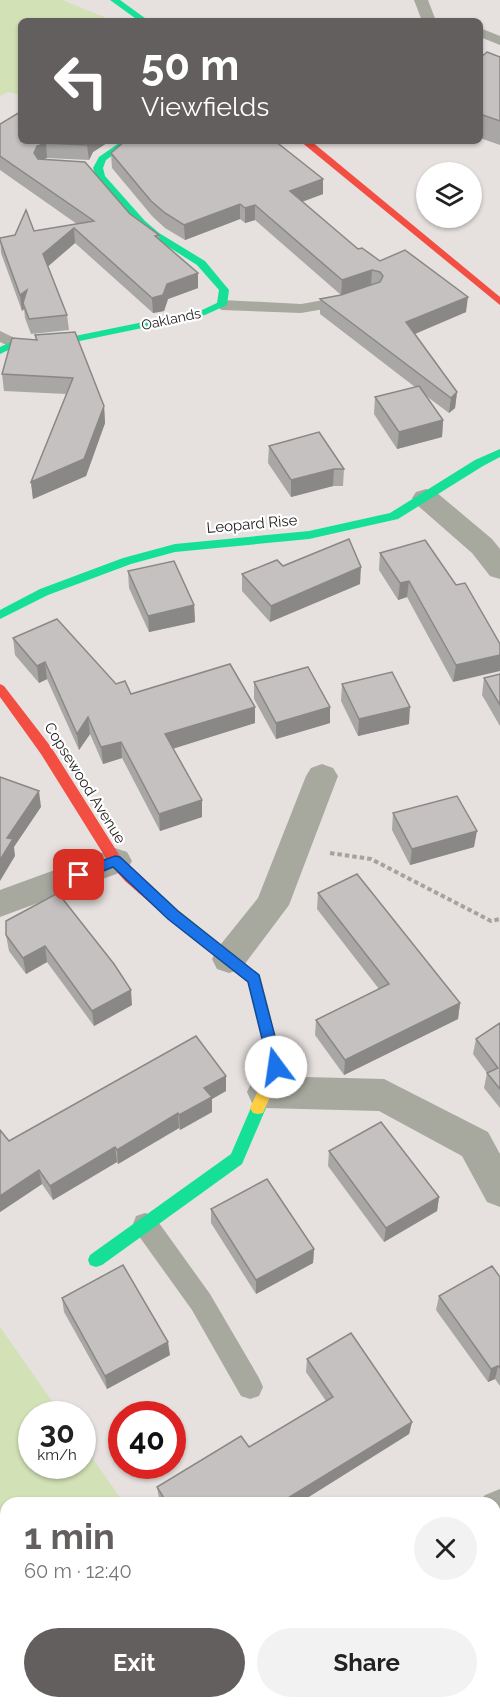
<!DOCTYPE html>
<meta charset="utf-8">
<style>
body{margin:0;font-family:Raleway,sans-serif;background:#f2f2f2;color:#222;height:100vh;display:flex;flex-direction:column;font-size:22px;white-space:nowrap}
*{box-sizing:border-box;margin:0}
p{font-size:20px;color:#767676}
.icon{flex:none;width:33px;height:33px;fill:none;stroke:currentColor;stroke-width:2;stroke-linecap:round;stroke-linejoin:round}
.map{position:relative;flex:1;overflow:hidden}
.panel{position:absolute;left:0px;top:1497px;width:501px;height:212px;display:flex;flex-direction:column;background:#fff;border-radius:18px 18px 0 0;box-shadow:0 2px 4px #0004}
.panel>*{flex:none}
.guide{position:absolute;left:18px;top:18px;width:465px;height:126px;border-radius:9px;box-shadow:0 2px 4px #0004;background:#635f5e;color:#fff;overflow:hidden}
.controls{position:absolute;left:416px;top:162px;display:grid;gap:12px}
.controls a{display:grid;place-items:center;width:66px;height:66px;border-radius:50%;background:#fff;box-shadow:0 2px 4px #0004;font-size:30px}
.speed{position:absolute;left:18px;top:1401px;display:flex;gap:12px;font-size:30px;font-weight:700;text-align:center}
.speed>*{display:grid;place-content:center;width:78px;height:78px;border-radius:50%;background:#fff;box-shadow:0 2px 4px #0004;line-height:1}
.speed small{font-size:15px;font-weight:400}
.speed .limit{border:9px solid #d22;background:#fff;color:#111}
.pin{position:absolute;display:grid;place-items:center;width:51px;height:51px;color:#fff;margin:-26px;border-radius:12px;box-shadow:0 3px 9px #0006}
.me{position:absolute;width:66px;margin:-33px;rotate:346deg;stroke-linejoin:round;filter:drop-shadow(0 0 4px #0008)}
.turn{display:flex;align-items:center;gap:21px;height:126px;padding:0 24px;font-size:27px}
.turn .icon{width:78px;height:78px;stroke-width:2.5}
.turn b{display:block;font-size:42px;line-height:51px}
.round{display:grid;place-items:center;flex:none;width:63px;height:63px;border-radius:32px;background:#f2f2f2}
.headline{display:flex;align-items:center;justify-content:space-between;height:102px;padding:0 24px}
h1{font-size:36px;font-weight:700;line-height:45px;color:#635f5e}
.action{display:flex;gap:12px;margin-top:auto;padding:12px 24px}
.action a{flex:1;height:69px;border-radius:36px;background:#635f5e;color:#fff;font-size:24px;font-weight:700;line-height:69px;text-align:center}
.action a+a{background:#f2f2f2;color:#222}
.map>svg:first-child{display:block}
.green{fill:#d2e1b6}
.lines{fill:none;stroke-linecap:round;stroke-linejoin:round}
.path-far1{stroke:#a4a49c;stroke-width:4;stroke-dasharray:4.5 3;stroke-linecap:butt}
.path{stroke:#a4a49c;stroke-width:4.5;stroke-dasharray:5 4;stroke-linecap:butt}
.lane{fill:#a7a89e;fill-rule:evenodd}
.street{fill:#a7a89e;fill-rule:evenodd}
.fast{fill:#16e098;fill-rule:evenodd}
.slow{fill:#ffcf43;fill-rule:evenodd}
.jam{fill:#f24e42;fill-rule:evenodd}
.wall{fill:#a9a6a6}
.shaded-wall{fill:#8a8787}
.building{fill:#c5c1c1;stroke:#8a8787;stroke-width:1.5}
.route{fill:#1a73e8;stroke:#114b97;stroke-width:1.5}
.labels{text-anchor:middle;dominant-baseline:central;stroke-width:4.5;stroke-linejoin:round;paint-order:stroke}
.far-street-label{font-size:14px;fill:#1d1a19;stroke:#fff}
.street-label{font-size:15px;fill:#1d1a19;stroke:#fff}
</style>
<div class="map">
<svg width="500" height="1708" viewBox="0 0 500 1708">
<rect width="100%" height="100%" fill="#e6e0de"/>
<g class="green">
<path d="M0 0H62L114 21H21V95L8 92 0 96Z"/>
<path d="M0 1327 61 1414H32V1466H82L83 1445 124 1503H6V1702H281L283 1708H0Z"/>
</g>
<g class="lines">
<path class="path-far1" d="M330 853 371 859 491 921 500 919"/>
<path class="path" d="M251 1708 260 1702"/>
<g class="lane">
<path d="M414 0H428L436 21H422Z"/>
<path d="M480 28 500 36V45L480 37Z"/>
<path d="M347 296 355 301 353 304 301 313 222 310 214 305 222 300 301 304Z"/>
<path d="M0 331 21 341 23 344 15 349 0 342Z"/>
<path d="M145 1213 154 1216 210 1294 259 1378 263 1387 259 1396 250 1399 241 1396 192 1310 136 1232 133 1224 136 1216Z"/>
</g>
<g class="street">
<path d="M426 489 436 492 492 539 500 549V579L490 576 472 553 416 504 412 498 416 492Z"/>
<path d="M322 764 333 768 338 776 289 905 241 969 229 973 217 969 212 959 217 949 258 898 306 776 311 768Z"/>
<path d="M115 848 127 852 132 861 127 870 0 917V890Z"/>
<path d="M265 1076 384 1079 488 1132 500 1154V1207L487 1202 462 1156 379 1111 265 1108 252 1103 247 1092 252 1081Z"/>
<path d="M500 1489V1533L495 1535V1503H478L485 1495Z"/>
<rect x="328" y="1702" width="46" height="6"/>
</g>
<g class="fast">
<path d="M110 0H120L149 21H139Z"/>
<path d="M122 141H133L106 160 103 168 105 176 145 221 159 233 205 261 229 290 227 305 205 315 70 343 15 347 0 354V347L13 341 70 337 202 310 217 303 219 290 197 265 153 237 139 225 96 177 93 168 99 157Z"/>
<path d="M500 449V457L483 466 398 519 309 539 175 552 131 564 48 595 0 619V610L40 589 123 558 175 544 309 531 390 513 475 460Z"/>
<path d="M258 1102 263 1103 266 1108 242 1164 102 1265 96 1267 90 1265 88 1260 90 1255 231 1154 253 1103Z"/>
</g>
<path class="slow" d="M161 899 166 900 259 975 261 979 283 1067 263 1113 258 1114 253 1113 250 1108 269 1067 248 982 156 908 154 904 156 900Z"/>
<g class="jam">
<path d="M300 141H311L500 297V305Z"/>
<path d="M0 684 4 686 51 747 123 861 166 900 168 904 166 908H156L125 881 109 863 41 754 0 697Z"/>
</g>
</g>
<g class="wall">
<path d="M500 57V145L480 138V58Z"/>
<path d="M0 124 21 141H110L93 152 89 160 47 158 42 159 130 214 159 235V240L198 273V288L168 299 164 311 153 313 75 243 48 266 67 315 69 330 31 334 25 318 24 309 22 311 1 253 0 238 77 224 0 170Z"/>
<path d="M111 153 323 179V194L302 202 358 249 380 261 466 312 415 334 457 392 455 408 449 413 425 395 443 420 442 437 397 449 374 414 375 397 415 387 320 314V299L341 295 255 220 245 223 240 219 185 240 165 228 152 216 112 168Z"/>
<path d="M35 335 104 406 105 423 86 476 33 499 31 482 66 394 4 391 2 374 36 340Z"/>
<path d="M269 446 344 469 343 486H333L291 497 268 463Z"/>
<path d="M380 553 456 585 500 644 453 682 407 597 398 600 379 570Z"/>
<path d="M283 566 360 584 270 622 242 591V574Z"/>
<path d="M128 571 194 605 195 622 149 632 129 588Z"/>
<path d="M13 638 116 684 131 694 255 707V723L173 748 202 800V817L160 831 122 758 103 764 90 734 79 750 47 679 39 683 15 655Z"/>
<path d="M500 674V726L482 695 484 678Z"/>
<path d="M254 682 330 723 276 739 254 699Z"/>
<path d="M342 684 409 724 358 736 341 701Z"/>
<path d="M393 813 474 847 410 865 392 830Z"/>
<path d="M318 893 460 1003 458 1019 344 1075 315 1035 316 1020 379 989 317 909Z"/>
<path d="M6 921 132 1005 94 1026 47 962 26 974 9 951 6 935Z"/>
<path d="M500 1023V1108L484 1088 487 1073 473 1054 476 1039Z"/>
<path d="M226 1076V1091L212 1099V1112L180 1130 179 1128 118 1164 117 1162 53 1200 42 1184 0 1212V1130L9 1141Z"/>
<path d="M329 1151 439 1197 437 1211 384 1242 328 1166Z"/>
<path d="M211 1209 314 1249 313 1263 256 1294 211 1223Z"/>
<path d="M500 1277V1386L495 1379 488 1382 436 1310 439 1296Z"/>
<path d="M62 1298 170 1355 107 1389 64 1312Z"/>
<path d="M307 1359 412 1422 409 1434 299 1503H161L159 1498 157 1487 249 1447 326 1401 306 1372Z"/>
</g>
<g class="shaded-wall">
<path d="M90 141H110L93 152 89 160 87 145Z"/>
<path d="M46 143 47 158 38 161 34 153 37 146Z"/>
<path d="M323 179V194L290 206V191Z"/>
<path d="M240 204V219L185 240 184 225Z"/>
<path d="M255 205V220L245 223V208Z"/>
<path d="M74 228 75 243 45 269 43 254Z"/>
<path d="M372 270 371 285 341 295 342 280Z"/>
<path d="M198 273V288L168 299 164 311 153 313 152 298 167 284Z"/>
<path d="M27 290 23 303 24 309 22 311 20 295Z"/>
<path d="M468 297 466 312 405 338 406 322Z"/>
<path d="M457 392 455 408 449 413 451 398Z"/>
<path d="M104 406 105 423 86 476 33 499 31 482Z"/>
<path d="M443 420 442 437 397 449 399 432Z"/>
<path d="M334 469 333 486 291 497V480Z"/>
<path d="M361 567 360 584 270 622 271 606Z"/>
<path d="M409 581 407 597 398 600 400 583Z"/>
<path d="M194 605 195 622 149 632 148 616Z"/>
<path d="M500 655V671L453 682 456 665Z"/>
<path d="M45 662 47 679 39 683 37 666Z"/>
<path d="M255 707V723L166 751 165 734Z"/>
<path d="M330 707V723L276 739V723Z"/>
<path d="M410 707 409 724 358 736 359 719Z"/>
<path d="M88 717 90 734 79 750 77 734Z"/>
<path d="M121 742 122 758 103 764 101 747Z"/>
<path d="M39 791 41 807 14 847 15 856 0 881V860L7 838Z"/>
<path d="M202 800V817L160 831 159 814Z"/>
<path d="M477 831 474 847 410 865 412 849Z"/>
<path d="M45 946 47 962 26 974 23 958Z"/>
<path d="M131 990 132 1005 94 1026 92 1011Z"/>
<path d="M460 1003 458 1019 344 1075 345 1060Z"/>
<path d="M226 1076V1091L212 1099V1112L180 1130 179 1115 204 1088Z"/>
<path d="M178 1113 179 1128 118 1164 117 1150Z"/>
<path d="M115 1147 117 1162 53 1200 50 1186Z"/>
<path d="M39 1170 42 1184 0 1212V1196Z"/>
<path d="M439 1197 437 1211 384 1242 386 1228Z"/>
<path d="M314 1249 313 1263 256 1294V1280Z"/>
<path d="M168 1342 170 1355 107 1389 105 1376Z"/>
<path d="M498 1366 495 1379 488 1382 491 1369Z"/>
<path d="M412 1422 409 1434 299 1503H283V1501Z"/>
</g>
<g class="building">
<path d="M487 52 500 57V121L480 114V58Z"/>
<path d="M20 112H21V141H90L87 145 46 143 37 146 34 153 38 159 85 162 130 214 159 235 155 236 198 273 167 284 163 295 152 298 74 228 43 254 67 315 29 319 23 303 27 290 20 295 0 240V238L15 235 26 210 34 231 94 221 0 156V124Z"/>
<path d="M125 141H275L323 179 290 191 358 249 362 248 380 261 405 250 468 297 406 322 457 392 451 398 320 299 341 295 380 282 383 276 380 272 372 270 342 280 255 205 245 208 240 204 184 225 165 213 151 201 111 153Z"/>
<path d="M75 332 104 406 84 459 31 482 73 378 2 374 12 338 37 340 35 335Z"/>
<path d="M419 386 443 420 399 432 375 397Z"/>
<path d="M319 432 344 469H334L291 480 269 446Z"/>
<path d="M349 539 361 567 271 606 242 574 277 560 283 566Z"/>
<path d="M425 540 456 585 465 583 500 644V655L456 665 409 581 400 583 380 553Z"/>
<path d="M174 561 194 605 148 616 128 571Z"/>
<path d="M57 619 116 684 125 681 131 694 230 664 255 707 165 734 202 800 159 814 121 742 101 747 88 717 77 734 45 662 37 666 13 638Z"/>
<path d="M308 667 330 707 276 723 254 682Z"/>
<path d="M392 672 410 707 359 719 342 684Z"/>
<path d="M500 674V705L484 678Z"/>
<path d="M0 777 39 791 7 838 13 839 0 860Z"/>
<path d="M457 796 477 831 412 849 393 813Z"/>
<path d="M357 874 460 1003 345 1060 316 1020 389 984 318 893Z"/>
<path d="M58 893 114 964 131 990 92 1011 45 946 23 958 6 935V921Z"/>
<path d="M500 1023V1089L487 1073 498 1068 476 1039Z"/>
<path d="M196 1036 226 1076 204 1088 212 1097 179 1115 178 1113 117 1150 115 1147 50 1186 39 1170 0 1196V1130L9 1141Z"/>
<path d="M381 1122 439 1197 386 1228 329 1151Z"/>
<path d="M267 1179 314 1249 256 1280 211 1209Z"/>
<path d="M123 1265 168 1342 105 1376 62 1298Z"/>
<path d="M492 1266 500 1277V1368L498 1366 491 1369 439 1296Z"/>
<path d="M351 1333 412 1422 283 1501 284 1503H167L157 1487 241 1436 249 1447 333 1397 307 1359Z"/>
</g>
<path class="route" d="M115 856 120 857 178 911 259 975 283 1067 281 1071 276 1073 271 1071 269 1067 248 982 168 919 113 867 79 881 72 875 74 871Z"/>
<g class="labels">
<g class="far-street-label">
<text transform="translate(171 319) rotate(-12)">Oaklands</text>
</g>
<g class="street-label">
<text transform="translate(252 524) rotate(-5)">Leopard Rise</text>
<text transform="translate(85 783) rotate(58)">Copsewood Avenue</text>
</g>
</g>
</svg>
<div class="controls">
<a><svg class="icon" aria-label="layers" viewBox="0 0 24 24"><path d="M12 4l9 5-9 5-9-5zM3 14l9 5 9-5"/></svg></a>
</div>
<div class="speed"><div>30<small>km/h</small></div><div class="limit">40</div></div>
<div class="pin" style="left:79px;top:875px;background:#d93025"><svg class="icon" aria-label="arrive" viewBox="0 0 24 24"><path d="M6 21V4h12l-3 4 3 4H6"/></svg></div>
<svg class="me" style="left:276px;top:1067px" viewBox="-20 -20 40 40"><circle r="19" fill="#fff"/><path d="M0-13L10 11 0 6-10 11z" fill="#1a73e8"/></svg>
<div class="guide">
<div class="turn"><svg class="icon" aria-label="left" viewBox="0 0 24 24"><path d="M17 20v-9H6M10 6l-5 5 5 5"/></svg><div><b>50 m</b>Viewfields</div></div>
</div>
<section class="panel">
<div class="headline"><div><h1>1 min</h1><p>60 m · 12:40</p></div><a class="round"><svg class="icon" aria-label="close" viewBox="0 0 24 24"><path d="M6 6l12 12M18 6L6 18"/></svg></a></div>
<div class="action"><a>Exit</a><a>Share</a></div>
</section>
</div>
